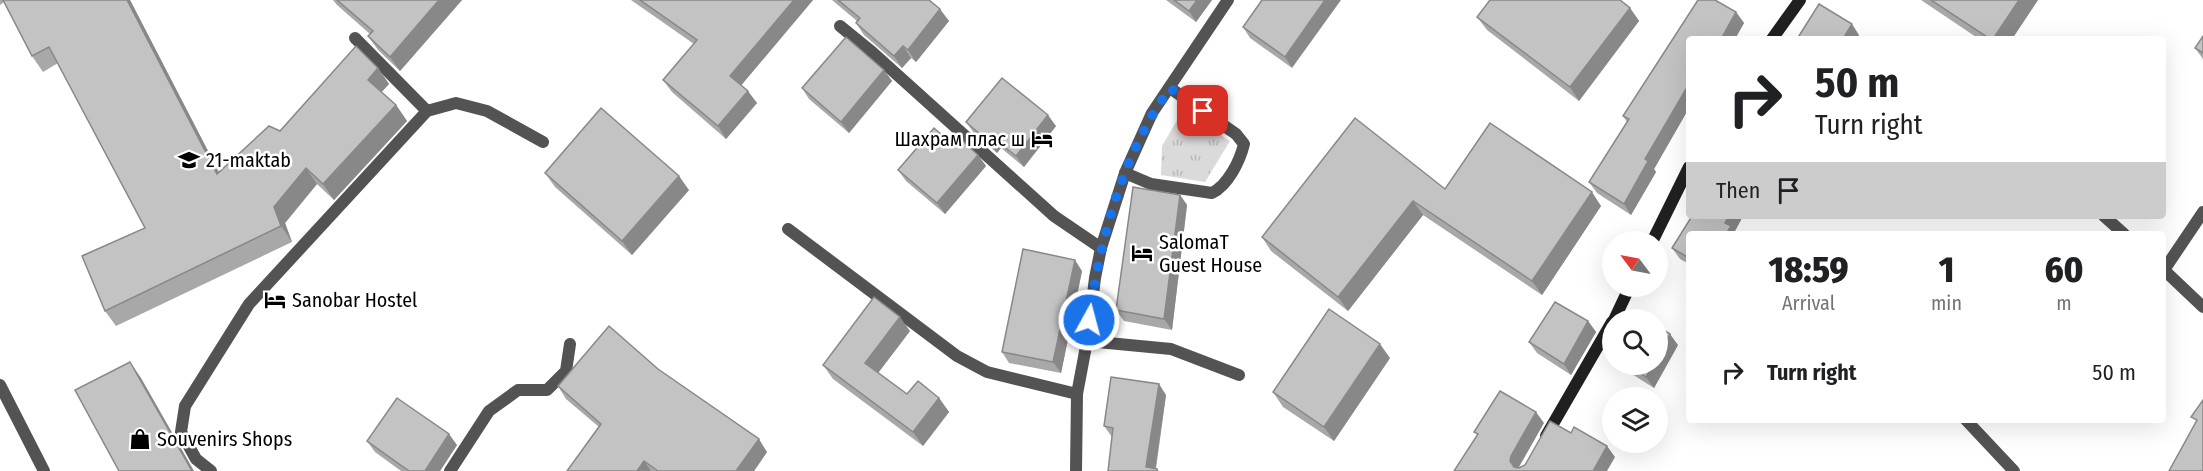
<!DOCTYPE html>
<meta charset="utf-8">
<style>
body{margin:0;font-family:"Fira Sans Condensed",sans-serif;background:#f2f2f2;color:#202124;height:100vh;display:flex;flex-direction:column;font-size:22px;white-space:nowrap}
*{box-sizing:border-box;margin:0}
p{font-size:20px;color:#757577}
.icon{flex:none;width:33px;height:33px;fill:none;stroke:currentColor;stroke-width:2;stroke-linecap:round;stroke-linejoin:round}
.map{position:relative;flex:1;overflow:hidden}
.side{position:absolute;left:1686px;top:231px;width:480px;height:192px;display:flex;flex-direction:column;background:#fff;border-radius:6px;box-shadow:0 6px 24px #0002}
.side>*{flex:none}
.top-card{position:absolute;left:1686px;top:36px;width:480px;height:183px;border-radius:6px;box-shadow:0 6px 24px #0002;background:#fff;color:#202124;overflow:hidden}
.needle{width:39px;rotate:302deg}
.buttons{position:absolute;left:1602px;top:231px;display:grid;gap:12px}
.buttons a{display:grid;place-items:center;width:66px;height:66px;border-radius:50%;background:#fff;box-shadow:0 6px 24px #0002;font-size:30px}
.pin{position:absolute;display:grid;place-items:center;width:51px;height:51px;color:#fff;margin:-26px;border-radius:12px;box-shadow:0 3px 9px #0006}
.me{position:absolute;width:66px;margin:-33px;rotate:7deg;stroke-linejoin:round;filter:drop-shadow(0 0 4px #0008)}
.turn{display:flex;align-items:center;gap:21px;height:126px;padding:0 30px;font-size:27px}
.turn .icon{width:78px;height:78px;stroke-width:2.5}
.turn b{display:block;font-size:42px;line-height:51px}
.then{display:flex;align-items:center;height:57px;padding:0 30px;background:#0003;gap:12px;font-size:22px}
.eta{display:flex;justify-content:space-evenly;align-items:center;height:102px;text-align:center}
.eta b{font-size:36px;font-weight:800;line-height:42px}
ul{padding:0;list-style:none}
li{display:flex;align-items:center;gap:18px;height:78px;padding:0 30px}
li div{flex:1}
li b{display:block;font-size:22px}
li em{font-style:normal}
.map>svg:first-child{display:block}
.park{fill:url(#park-tufts)}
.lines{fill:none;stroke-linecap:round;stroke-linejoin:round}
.lane{stroke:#535353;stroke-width:12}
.street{stroke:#535353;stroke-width:12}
.secondary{stroke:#202020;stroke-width:12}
.wall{fill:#a8a8a8}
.shaded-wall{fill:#888}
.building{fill:#c3c3c3;stroke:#888;stroke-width:1.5}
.route{stroke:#1a73e8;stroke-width:10;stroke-dasharray:0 18}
.labels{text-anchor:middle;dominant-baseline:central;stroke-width:5;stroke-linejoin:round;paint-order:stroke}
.poi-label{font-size:20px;fill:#000;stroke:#fff;text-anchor:start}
</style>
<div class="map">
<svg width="2203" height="471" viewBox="0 0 2203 471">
<defs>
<pattern id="park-tufts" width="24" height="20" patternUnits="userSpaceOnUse" patternTransform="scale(1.5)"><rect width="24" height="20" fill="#dadada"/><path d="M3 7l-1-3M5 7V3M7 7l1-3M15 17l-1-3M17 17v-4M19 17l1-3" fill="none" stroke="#b9b9b9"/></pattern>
</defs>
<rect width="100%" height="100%" fill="#fff"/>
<path class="park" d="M1183 110 1230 141 1205 182 1161 175 1162 146Z"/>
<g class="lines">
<g class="lane">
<path d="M840 26 872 52 1054 216 1101 248"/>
<path d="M355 38 427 111"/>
<path d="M1125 173 1151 184 1212 193C1228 185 1240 161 1244 144L1236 134 1170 88"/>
<path d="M2104 216 2124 234"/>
<path d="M788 229 957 356 987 372 1077 394"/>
<path d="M2163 269 2203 307"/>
<path d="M2164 270 2203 212"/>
<path d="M1087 341 1171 349 1239 375"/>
<path d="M1966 420 2014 471"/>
<path d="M450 471 489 411 518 390H547L566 371 570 344"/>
</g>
<g class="street">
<path d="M0 385 44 471"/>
<path d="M211 471 196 459 181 432 185 406 249 304 427 111 456 103 487 111 543 142"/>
<path d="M1076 471 1077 394 1087 341 1095 278 1101 248 1125 173 1152 113 1228 0"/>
</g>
<g class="secondary">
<path d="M1772 39 1800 0"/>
<path d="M1652 242 1689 167"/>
<path d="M1614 320 1630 286"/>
<path d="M1546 436 1612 322"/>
</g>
</g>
<g class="wall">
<path d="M0 0H130L219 172 280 131 378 68 389 84 381 92 396 105 407 121 334 200 317 184 285 223 292 242 116 326 105 311 145 228 58 63 43 72 32 56 4 2 0 5Z"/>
<path d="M333 0H462L400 71 378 50 368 36 370 34 337 5Z"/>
<path d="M631 0H813L741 85 757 103 726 139 672 92 663 80 694 44Z"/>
<path d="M832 0H929L949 21 916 62 911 58 902 68 864 35 856 23 857 21Z"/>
<path d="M1166 0H1212L1196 22Z"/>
<path d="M1262 0 1292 68 1250 38 1243 27Z"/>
<path d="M1698 0H1715L1736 12 1744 23 1735 39H1689V108L1654 169 1656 172 1631 215 1597 193 1589 182 1627 122 1623 116Z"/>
<path d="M1921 0H2038L2012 39H1979Z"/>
<path d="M1630 8 1639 21 1579 101 1487 30 1477 17Z"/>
<path d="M2203 36V59L2195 48Z"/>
<path d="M884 70 892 81 849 133 809 99 802 88Z"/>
<path d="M966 122 1056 126 1024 167 1001 148 997 153 974 133Z"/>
<path d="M950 142 978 155 986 166 945 214 906 181 898 170Z"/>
<path d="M545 173 689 190 632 255 555 187Z"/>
<path d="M1445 189 1601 206 1542 295 1423 215 1348 311 1271 251 1262 237Z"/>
<path d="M1180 195 1187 205 1172 330 1124 321 1116 310Z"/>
<path d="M1692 216H1743L1735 231 1736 234H1689V264L1680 259 1672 248Z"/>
<path d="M1082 271 1061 373 1009 363 1002 352Z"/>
<path d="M1588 321 1596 332 1571 375 1537 353 1529 342Z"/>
<path d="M910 331 878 373 907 394 939 398 949 412 923 446 833 379 823 365Z"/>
<path d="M1678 345 1654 388 1624 369 1621 364H1658Z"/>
<path d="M1390 358 1334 441 1283 407 1273 392Z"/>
<path d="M658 369 767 452 754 471H567L599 427 566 399 558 386Z"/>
<path d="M1166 395 1156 469H1157L1159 471H1108L1112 437 1104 426Z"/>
<path d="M367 441 457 445 440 471H401L375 452Z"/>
</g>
<g class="shaded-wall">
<path d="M127 0H130L228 190 217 174Z"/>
<path d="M439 0H462L400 71 390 57Z"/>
<path d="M794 0H813L739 88 730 76Z"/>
<path d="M1197 0H1212L1196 22 1189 11Z"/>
<path d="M1325 0H1341L1292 68 1285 57Z"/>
<path d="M2019 0H2038L2012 39H1993Z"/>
<path d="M1630 8 1639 21 1579 101 1570 87Z"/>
<path d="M940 9 949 21 916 62 908 50Z"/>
<path d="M1736 12 1744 23 1735 39H1721Z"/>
<path d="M1852 24 1859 35 1857 39H1843Z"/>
<path d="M903 46 911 58 902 68 894 56Z"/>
<path d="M378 68 389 84 379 95 368 80Z"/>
<path d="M884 70 892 81 849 133 841 122Z"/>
<path d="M1689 84V108L1654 169 1656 172 1631 215 1624 204 1645 159Z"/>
<path d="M748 91 757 103 726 139 718 126Z"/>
<path d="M396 105 407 121 334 200 323 184Z"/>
<path d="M1048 115 1056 126 1024 167 1016 156Z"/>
<path d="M993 138 1001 148 997 153 989 142Z"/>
<path d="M978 155 986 166 945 214 937 203Z"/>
<path d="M306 168 317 184 285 223 292 242 281 226 274 207Z"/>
<path d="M679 176 689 190 632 255 622 241Z"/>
<path d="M1592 192 1601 206 1542 295 1532 281Z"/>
<path d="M1180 195 1187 205 1172 330 1164 319Z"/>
<path d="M1413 201 1423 215 1348 311 1338 297Z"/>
<path d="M1729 216H1743L1735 231 1736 234H1726L1725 223Z"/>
<path d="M1075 260 1082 271 1061 373 1053 362Z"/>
<path d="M900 317 910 331 875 377 865 363Z"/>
<path d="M1588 321 1596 332 1571 375 1564 364Z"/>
<path d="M1670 334 1678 345 1654 388 1646 377 1653 364H1658V357Z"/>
<path d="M1380 344 1390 358 1334 441 1324 427Z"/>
<path d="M130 362 141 378 194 471H192Z"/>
<path d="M1159 384 1166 395 1155 471 1146 467Z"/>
<path d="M939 398 949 412 923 446 913 432Z"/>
<path d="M1536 412 1544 423 1519 467 1518 471H1517L1510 461 1511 456Z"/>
<path d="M449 434 457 445 440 471H425Z"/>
<path d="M759 439 767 452 754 471H736Z"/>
<path d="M1607 446 1615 457 1607 471H1593Z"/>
<path d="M644 461 651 471H637Z"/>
</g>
<g class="building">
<path d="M3 0H127L217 174 269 126 280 131 356 46 378 68 368 80 396 105 323 184 306 168 274 207 281 226 105 311 82 256 145 228 49 47 32 56Z"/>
<path d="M337 0H439L390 57 368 36 373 31Z"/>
<path d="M640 0H794L730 76 748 91 718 126 663 80 697 40Z"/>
<path d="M838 0H929L940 9 908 50 903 46 894 56 856 23 860 18Z"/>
<path d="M1174 0H1197L1189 11Z"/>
<path d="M1262 0H1325L1285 57 1243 27Z"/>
<path d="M1490 0H1620L1630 8 1570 87 1477 17Z"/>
<path d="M1698 0H1715L1736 12 1721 39H1689V84L1645 159 1648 161 1624 204 1589 182 1629 119 1623 116Z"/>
<path d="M1931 0H2019L1993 39H1990Z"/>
<path d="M1819 4 1852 24 1843 39H1797Z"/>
<path d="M2203 36V53L2195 48Z"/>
<path d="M846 37 884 70 841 122 802 88Z"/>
<path d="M1002 78 1048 115 1016 156 993 138 989 142 966 122Z"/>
<path d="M601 108 679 176 622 241 545 173Z"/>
<path d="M1355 118 1445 189 1490 123 1592 192 1532 281 1413 201 1338 297 1262 237Z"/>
<path d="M934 128 950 142 956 135 978 155 937 203 898 170Z"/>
<path d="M1133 187 1180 195 1164 319 1116 310Z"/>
<path d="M1692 216H1729L1725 223 1731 226 1726 234H1689V258L1672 248Z"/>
<path d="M1023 249 1075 260 1053 362 1002 352Z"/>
<path d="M874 297 900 317 865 363 907 394 918 381 939 398 913 432 823 365Z"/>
<path d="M1555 302 1588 321 1564 364 1529 342Z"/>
<path d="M1329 309 1380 344 1324 427 1273 392Z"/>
<path d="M609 326 658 369 759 439 736 471H658L644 461 637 471H567L601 424 558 386Z"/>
<path d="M1658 326 1670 334 1658 357Z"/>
<path d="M130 362 192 471H119L75 390Z"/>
<path d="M1627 364H1653L1646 377Z"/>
<path d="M1111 377 1159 384 1146 467 1157 469V471H1108L1113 428 1104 426Z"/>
<path d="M1500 391 1536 412 1511 456 1510 461 1514 467 1519 468 1525 465 1550 421 1571 433 1574 427 1607 446 1593 471H1454L1478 434 1474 432Z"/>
<path d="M397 398 449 434 425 471H409L367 441Z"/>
<path d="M2203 400V471H2169L2197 420 2191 417Z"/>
</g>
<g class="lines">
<path class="route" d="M1089 320C1100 239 1122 155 1170 88L1203 111"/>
</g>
<defs>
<symbol id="hotel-bare" viewBox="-9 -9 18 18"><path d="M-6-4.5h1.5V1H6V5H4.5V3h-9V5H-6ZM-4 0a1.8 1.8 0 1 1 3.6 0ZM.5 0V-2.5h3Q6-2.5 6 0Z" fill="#000" stroke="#fff" stroke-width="2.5" paint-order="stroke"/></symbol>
<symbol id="school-bare" viewBox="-9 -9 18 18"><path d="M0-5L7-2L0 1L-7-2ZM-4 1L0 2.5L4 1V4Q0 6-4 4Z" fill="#000" stroke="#fff" stroke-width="2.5" paint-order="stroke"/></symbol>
<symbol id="shop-bare" viewBox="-9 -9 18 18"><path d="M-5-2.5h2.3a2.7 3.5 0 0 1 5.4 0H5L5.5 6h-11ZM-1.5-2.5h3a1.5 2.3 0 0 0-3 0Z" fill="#000" stroke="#fff" stroke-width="2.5" paint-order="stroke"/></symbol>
</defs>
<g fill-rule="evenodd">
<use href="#hotel-bare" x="1027" y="124" width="30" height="30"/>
<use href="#school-bare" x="174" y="145" width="30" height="30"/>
<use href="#hotel-bare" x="1127" y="238" width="30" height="30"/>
<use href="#hotel-bare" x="260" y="285" width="30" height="30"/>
<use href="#shop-bare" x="125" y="424" width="30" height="30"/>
</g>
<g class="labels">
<g class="poi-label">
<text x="1025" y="139" text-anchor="end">Шахрам плас ш</text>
<text x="206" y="160">21-maktab</text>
<text x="1159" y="242">SalomaT<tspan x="1159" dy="23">Guest House</tspan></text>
<text x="292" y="300">Sanobar Hostel</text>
<text x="157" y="439">Souvenirs Shops</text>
</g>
</g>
</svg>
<div class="buttons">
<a><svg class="needle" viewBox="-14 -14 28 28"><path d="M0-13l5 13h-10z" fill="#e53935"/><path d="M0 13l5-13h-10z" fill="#757577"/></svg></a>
<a><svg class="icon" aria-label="search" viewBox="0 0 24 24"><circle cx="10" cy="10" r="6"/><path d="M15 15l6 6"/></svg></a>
<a><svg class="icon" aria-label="layers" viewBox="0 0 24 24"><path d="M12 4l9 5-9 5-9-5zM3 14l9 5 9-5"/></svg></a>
</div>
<div class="pin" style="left:1203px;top:111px;background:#d93025"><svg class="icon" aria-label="arrive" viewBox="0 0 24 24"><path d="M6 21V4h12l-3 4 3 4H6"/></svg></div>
<svg class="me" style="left:1089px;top:320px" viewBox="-20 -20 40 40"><circle r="17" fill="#1a73e8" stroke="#fff" stroke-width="3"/><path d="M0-11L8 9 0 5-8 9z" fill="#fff"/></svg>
<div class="top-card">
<div class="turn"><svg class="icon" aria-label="right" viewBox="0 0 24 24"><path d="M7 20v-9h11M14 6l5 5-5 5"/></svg><div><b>50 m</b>Turn right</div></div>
<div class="then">Then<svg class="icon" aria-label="arrive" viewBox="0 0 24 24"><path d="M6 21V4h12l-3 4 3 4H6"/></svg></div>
</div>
<section class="side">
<div class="eta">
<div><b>18:59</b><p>Arrival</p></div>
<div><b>1</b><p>min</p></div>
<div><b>60</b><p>m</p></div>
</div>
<ul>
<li><svg class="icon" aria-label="right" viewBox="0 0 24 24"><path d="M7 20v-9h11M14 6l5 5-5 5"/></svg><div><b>Turn right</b></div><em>50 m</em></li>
</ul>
</section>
</div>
